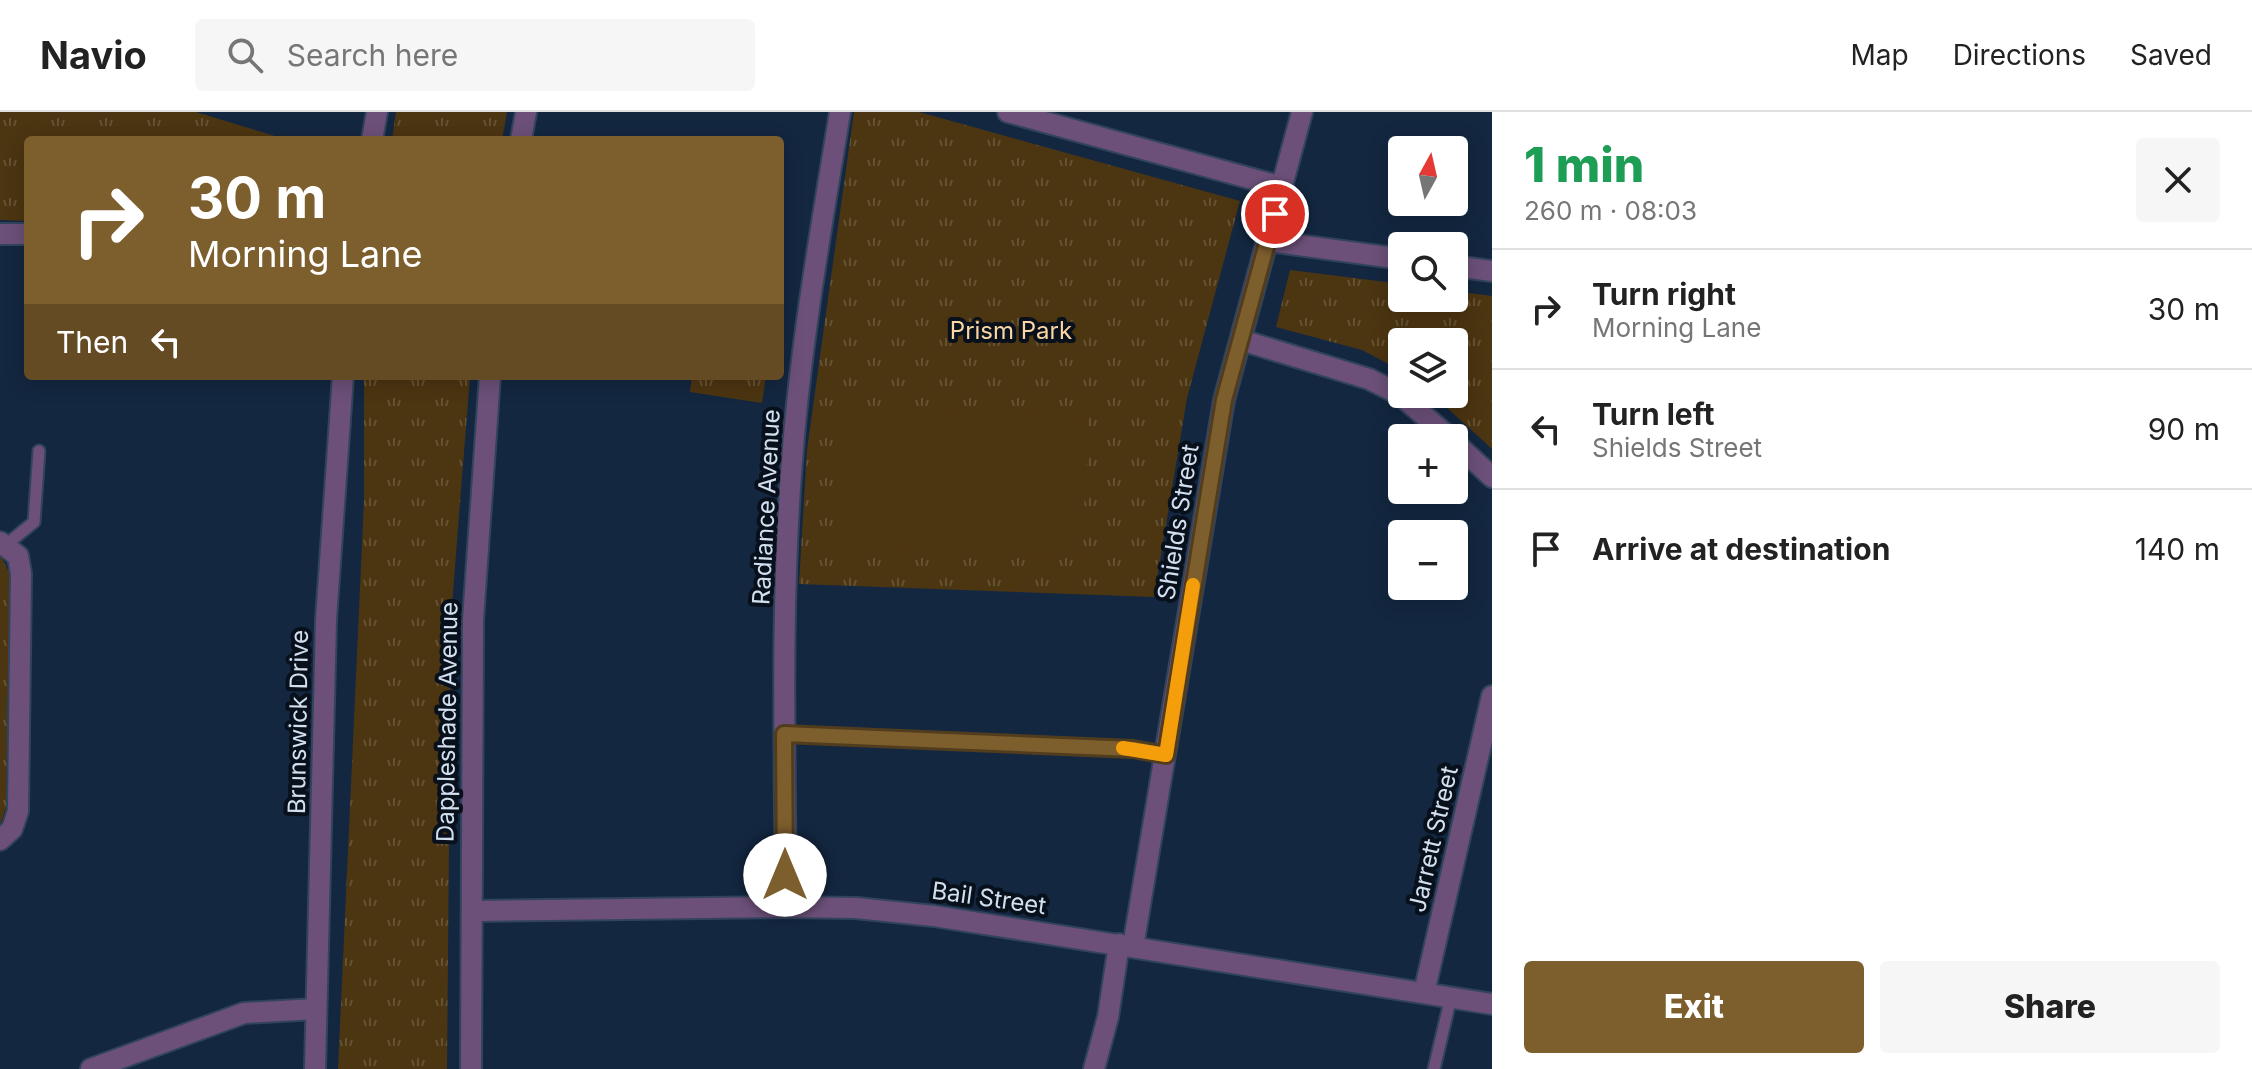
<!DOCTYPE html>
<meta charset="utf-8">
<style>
body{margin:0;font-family:Inter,sans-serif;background:#f6f6f6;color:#222;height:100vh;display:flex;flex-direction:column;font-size:30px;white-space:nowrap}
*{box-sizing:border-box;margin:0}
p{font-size:26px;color:#767676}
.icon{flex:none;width:44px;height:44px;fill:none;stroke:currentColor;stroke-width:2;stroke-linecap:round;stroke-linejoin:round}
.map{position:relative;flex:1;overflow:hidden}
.side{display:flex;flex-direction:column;background:#fff;width:760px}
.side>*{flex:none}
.hud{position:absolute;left:24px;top:24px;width:760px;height:244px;border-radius:8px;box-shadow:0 4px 20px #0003;background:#7d5e2d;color:#fff;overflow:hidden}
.needle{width:52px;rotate:8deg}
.tools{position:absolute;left:1388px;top:24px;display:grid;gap:16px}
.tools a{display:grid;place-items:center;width:80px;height:80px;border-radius:8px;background:#fff;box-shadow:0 4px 20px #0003;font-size:40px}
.pin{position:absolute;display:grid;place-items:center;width:68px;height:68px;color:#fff;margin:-34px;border:4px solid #fff;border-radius:50%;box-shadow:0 2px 8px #0007}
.me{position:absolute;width:88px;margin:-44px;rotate:0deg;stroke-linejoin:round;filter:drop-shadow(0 0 6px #0008)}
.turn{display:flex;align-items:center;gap:28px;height:168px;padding:0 32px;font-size:36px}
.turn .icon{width:104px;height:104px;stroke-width:2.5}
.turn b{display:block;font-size:56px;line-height:68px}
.then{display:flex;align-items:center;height:76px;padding:0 32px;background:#0003;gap:16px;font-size:30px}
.round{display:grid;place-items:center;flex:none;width:84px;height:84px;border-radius:8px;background:#f6f6f6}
.summary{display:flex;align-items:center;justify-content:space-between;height:136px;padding:0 32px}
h1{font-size:48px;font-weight:800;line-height:60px;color:#1e9e55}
.button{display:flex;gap:16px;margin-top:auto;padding:16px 32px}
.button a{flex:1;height:92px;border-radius:8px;background:#7d5e2d;color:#fff;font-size:32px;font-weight:800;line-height:92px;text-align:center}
.button a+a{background:#f6f6f6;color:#222}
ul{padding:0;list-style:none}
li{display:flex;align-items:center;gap:24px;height:120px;padding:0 32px;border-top:2px solid #e0e0e0}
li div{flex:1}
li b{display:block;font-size:30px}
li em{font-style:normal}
header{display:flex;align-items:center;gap:48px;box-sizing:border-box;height:112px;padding:0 40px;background:#fff;border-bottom:2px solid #e0e0e0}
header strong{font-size:38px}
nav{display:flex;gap:44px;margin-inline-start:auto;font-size:28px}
.search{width:560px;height:72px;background:#f6f6f6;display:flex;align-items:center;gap:20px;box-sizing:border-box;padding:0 28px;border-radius:8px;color:#767676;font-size:30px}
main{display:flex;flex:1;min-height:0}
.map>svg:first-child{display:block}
.grass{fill:url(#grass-tufts)}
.pitch{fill:#4c3511}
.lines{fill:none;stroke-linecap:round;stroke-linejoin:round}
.lane-casing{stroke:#32445c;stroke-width:15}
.street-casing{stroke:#32445c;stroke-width:24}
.lane{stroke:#6c5079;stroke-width:11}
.street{stroke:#6c5079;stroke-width:20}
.route-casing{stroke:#513d1d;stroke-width:20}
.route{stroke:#7d5e2d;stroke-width:14}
.slow{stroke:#f59e0b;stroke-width:14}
.labels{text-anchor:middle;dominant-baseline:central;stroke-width:8;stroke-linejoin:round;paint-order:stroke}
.park-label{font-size:24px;fill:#fbd6a4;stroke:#08101b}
.street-label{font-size:24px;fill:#d2dfef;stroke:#08101b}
</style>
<header>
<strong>Navio</strong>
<div class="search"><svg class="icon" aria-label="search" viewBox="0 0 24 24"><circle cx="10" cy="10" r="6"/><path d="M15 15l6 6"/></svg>Search here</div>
<nav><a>Map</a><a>Directions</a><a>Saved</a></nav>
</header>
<main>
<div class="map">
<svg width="1492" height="957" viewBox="0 0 1492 957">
<defs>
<pattern id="grass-tufts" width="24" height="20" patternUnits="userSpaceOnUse" patternTransform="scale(2)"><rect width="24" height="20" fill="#4c3511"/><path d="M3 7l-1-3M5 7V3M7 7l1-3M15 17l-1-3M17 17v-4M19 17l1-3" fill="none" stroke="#655234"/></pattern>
</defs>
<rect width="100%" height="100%" fill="#132740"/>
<g class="grass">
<path d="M0 0H196L288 28H28V109L0 108Z"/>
<path d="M396 0H507L502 28H392Z"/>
<path d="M854 0H919L1240 89 1187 286 1154 485 799 472 807 338Z"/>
<path d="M1290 158 1402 172V186H1454V179L1492 184V337L1432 282H1454V230H1402V259L1362 238 1276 215Z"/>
<path d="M364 264H470L451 505 447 957H338L364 389Z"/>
<path d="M692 264H766L762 291 690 280Z"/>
<path d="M0 443 10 462 6 696 0 713Z"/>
</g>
<path class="pitch" d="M840 295 1088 306 1082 446 834 436Z"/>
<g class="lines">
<defs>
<g id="lane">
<path d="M7 432 34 410 39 339"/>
<path d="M784 622 1133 637 1166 643"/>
<path d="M1434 957 1451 885"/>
</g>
<g id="street">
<path d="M1008 0 1282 75"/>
<path d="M372 28 377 0"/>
<path d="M521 28 526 0"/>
<path d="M0 122H28"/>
<path d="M1268 129 1402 147"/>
<path d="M1454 154 1492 159"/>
<path d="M1241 228 1369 267 1399 282 1450 326"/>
<path d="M1454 330 1492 365"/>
<path d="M0 430 18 444 21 462 18 699 12 717 0 728"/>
<path d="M786 795C785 642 780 488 793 336 802 223 822 111 840 0"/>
<path d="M473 799 786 795 856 796 934 804 1492 892"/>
<path d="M1133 835 1224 288 1302 0"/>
<path d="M1424 881 1492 584"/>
<path d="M91 957 244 901 316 897"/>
<path d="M315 957 326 508 343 264"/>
<path d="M471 957 473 508 490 264"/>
<path d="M1094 957 1108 905 1119 832"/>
</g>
</defs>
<use href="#lane" class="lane-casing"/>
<use href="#street" class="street-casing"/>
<use href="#lane" class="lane"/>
<use href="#street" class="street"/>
</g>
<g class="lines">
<defs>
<path id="route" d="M785 763 784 622 1133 637 1166 643 1224 288 1275 102"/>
</defs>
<use href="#route" class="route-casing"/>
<use href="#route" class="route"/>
<path class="slow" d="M1123 636 1166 643 1193 473"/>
</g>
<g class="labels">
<g class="park-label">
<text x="1011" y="218">Prism Park</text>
</g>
<g class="street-label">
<text transform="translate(766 395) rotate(-87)">Radiance Avenue</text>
<text transform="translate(1178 410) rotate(-81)">Shields Street</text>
<text transform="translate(298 610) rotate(-89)">Brunswick Drive</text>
<text transform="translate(447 610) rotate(-89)">Dappleshade Avenue</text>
<text transform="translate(1433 727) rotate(-77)">Jarrett Street</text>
<text transform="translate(989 786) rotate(8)">Bail Street</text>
</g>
</g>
</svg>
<div class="tools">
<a><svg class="needle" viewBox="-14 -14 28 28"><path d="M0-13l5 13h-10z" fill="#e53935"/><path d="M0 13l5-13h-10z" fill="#767676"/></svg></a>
<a><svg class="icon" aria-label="search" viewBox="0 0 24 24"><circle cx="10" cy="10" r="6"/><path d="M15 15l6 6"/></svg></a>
<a><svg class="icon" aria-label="layers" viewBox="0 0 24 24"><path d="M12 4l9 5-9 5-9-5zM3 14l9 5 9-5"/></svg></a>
<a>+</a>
<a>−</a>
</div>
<div class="pin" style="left:1275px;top:102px;background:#d93025"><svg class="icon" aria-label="arrive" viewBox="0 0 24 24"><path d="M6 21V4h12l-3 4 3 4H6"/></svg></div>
<svg class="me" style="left:785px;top:763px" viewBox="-20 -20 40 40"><circle r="19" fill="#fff"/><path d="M0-13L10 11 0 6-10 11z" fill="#7d5e2d"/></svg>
<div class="hud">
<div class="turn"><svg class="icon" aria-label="right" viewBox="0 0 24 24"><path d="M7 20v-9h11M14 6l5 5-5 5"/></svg><div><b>30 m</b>Morning Lane</div></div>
<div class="then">Then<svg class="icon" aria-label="left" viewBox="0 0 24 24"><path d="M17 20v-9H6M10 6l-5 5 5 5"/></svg></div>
</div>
</div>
<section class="side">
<div class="summary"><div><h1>1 min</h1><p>260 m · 08:03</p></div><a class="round"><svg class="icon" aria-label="close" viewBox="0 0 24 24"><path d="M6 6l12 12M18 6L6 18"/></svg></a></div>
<ul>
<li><svg class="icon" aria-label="right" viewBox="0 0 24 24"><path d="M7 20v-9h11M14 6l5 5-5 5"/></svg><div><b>Turn right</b><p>Morning Lane</p></div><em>30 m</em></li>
<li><svg class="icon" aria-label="left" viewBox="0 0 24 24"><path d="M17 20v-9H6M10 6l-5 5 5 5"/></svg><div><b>Turn left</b><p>Shields Street</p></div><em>90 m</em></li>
<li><svg class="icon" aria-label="arrive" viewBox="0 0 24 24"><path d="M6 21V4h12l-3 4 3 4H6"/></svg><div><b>Arrive at destination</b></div><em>140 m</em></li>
</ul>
<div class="button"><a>Exit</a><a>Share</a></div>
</section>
</main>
